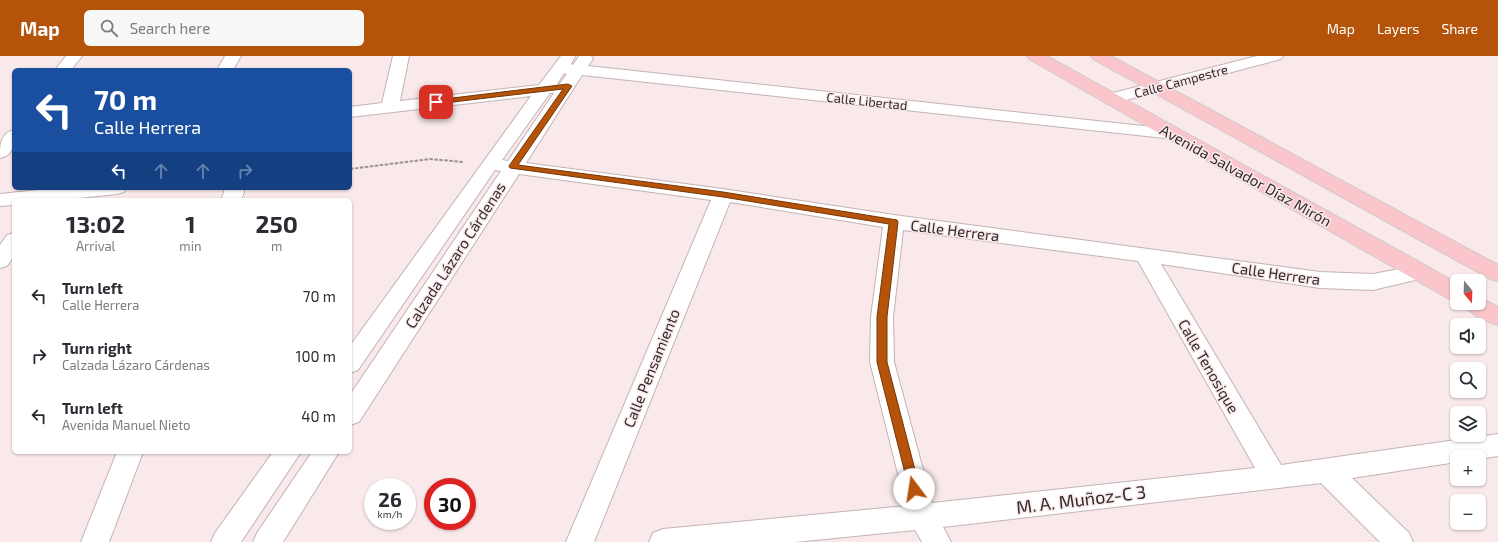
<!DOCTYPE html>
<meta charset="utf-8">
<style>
body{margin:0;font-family:"Exo 2",sans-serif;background:#f7f7f7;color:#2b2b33;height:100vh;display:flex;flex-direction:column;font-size:15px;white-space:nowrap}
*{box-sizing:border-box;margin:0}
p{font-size:13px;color:#7c7c81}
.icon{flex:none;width:22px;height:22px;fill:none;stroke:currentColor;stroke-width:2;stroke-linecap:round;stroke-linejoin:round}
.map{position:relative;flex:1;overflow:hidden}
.sheet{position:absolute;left:12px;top:142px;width:340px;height:256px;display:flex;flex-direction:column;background:#fff;border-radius:6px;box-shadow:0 1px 3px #0004}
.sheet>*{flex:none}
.banner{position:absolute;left:12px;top:12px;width:340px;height:122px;border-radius:6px;box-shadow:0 1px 3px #0004;background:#1a4fa0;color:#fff;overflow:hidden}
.needle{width:26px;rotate:161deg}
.fabs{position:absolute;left:1450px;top:218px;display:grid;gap:8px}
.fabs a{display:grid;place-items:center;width:36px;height:36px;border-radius:6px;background:#fff;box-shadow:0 1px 3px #0004;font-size:20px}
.speed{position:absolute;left:364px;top:422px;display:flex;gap:8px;font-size:20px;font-weight:700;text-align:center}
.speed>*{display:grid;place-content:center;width:52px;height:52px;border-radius:50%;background:#fff;box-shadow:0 1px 3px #0004;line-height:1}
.speed small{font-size:10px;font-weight:400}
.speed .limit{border:6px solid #d22;background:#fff;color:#111}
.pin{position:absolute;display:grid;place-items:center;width:34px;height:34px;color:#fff;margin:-17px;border-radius:8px;box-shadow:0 2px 6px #0006}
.me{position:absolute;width:44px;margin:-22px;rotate:346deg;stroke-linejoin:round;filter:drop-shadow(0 0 3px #0008)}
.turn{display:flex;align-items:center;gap:14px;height:84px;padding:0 16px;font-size:18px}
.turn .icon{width:52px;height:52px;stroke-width:2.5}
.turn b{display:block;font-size:28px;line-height:34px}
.lanes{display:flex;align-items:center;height:38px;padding:0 16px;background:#0003;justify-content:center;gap:20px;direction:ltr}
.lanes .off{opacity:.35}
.eta{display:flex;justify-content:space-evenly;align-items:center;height:68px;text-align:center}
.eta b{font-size:24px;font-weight:700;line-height:28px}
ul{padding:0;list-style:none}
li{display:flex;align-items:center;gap:12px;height:60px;padding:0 16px}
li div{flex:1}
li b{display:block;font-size:15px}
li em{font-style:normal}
header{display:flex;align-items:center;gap:24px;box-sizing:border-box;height:56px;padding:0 20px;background:#b45309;color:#fff}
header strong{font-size:19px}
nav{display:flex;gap:22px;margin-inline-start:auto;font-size:14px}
.search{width:280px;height:36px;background:#f7f7f7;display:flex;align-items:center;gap:10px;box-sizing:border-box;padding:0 14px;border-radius:6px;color:#7c7c81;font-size:15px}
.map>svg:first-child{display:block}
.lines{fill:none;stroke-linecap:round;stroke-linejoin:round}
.minor-casing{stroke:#c4b3b4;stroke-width:2}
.major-casing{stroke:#cecccc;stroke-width:2}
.path{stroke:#9d9192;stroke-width:2;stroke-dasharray:3.5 1.5;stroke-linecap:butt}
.minor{fill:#fff;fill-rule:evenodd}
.major{fill:#fac6cb;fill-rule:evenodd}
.route{fill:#b45309;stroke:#753606}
.labels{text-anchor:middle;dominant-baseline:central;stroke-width:3;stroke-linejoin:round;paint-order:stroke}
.far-street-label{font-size:13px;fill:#322b2c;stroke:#fae9ea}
.street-label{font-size:15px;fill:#322b2c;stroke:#fae9ea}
.near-street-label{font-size:18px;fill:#322b2c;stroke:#fae9ea}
</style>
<header>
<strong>Map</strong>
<div class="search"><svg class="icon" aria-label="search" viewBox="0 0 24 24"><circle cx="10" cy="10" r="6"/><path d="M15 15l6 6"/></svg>Search here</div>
<nav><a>Map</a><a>Layers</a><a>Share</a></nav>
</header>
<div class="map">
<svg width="1498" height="486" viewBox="0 0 1498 486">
<rect width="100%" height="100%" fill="#fae9ea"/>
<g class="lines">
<defs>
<g id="minor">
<path d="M66 0H82L71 14H55Z"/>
<path d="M225 0H241L233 14H217Z"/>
<path d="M393 0H409L400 45 539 29 561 0H575L571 8 573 9 579 0H591L593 3 588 10 1180 74 1183 78 1180 82 1174 83 582 19 526 107 723 133 894 159 1320 216 1373 218 1420 209 1428 211 1431 216 1428 221 1373 234 1320 232 1161 208 1281 409 1498 378V400L1479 403V401H1457V406L1352 422 1409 477 1413 486H1380L1321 427 943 471 951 486H922L915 474 795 486H649L653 477 663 473 906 450 870 306 871 261 883 171 730 146 594 486H566L711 144 519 118 359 366 350 369V339L501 115 495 114 358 314 350 317V290L531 40 350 61V51L382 47ZM564 17 567 18 559 29 557 28ZM550 37H554L508 105 502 104ZM903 174 1138 205 1255 412 932 447 894 306 893 261Z"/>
<path d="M1257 0H1283L1281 3 1111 48 1105 47 1103 43 1105 39Z"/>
<path d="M14 74C14 87 15 99 0 102 0 90 0 77 14 74Z"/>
<path d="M58 132H127L124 136 117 138 59 144H14V149L0 150V138Z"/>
<path d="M223 132H243L244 136 241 144H221L224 136Z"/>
<path d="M14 177V200L7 210 0 212V189L7 179Z"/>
<path d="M117 396H143L109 486H81Z"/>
<path d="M273 396H301L241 486H211L215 477Z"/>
<path d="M312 396H339L283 486H253L257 477Z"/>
</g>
<g id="major">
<path d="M1027 0H1047L1457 227V245L1449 243 1029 3Z"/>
<path d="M1091 0H1111L1498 209V225L1490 223 1093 3Z"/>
<path d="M1479 241 1498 251V269C1486 266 1469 258 1463 247H1479Z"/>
</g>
</defs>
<use href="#minor" class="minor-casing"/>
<use href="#major" class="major-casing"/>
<path class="path" d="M350 113 430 103 463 106"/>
<use href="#minor" class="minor"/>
<use href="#major" class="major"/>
</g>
<path class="route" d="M568 28 572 30 518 109 723 136 897 164 898 166 887 261V306L920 433 918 437 914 438 910 437 909 433 877 306V261L889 168 723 141 510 112 509 110 563 33 436 48 433 46 436 44Z"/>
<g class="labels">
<g class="far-street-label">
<text transform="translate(1181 25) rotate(-15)">Calle Campestre</text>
<text transform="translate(867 45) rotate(6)">Calle Libertad</text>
</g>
<g class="street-label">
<text transform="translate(1246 119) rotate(29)">Avenida Salvador Díaz Mirón</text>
<text transform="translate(955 174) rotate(7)">Calle Herrera</text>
<text transform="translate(455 199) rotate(-57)">Calzada Lázaro Cárdenas</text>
<text transform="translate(1276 217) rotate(8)">Calle Herrera</text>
<text transform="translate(1209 310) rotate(60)">Calle Tenosique</text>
<text transform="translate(651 312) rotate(-68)">Calle Pensamiento</text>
</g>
<g class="near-street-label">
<text transform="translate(1081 443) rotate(-7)">M. A. Muñoz-C 3</text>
</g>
</g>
</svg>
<div class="fabs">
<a><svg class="needle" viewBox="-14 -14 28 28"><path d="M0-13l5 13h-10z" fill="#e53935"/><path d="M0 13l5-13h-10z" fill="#7c7c81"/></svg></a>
<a><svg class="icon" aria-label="sound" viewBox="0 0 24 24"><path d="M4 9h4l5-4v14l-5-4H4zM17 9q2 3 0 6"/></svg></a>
<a><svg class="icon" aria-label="search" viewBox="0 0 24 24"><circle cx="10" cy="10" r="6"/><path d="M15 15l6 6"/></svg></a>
<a><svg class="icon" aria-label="layers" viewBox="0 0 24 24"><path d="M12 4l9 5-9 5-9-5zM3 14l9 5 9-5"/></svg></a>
<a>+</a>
<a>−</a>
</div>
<div class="speed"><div>26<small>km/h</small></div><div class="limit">30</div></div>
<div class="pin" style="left:436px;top:46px;background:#d93025"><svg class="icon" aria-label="arrive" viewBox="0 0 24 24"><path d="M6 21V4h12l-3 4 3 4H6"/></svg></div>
<svg class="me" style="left:914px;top:433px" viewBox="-20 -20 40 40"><circle r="19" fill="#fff"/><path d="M0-13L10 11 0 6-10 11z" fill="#b45309"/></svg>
<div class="banner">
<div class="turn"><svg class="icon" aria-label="left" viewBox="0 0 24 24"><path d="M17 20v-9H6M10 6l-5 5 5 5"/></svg><div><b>70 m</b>Calle Herrera</div></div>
<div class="lanes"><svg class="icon" aria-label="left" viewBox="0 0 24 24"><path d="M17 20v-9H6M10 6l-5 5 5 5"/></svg><svg class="icon off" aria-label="ahead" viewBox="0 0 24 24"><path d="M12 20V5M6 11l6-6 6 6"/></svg><svg class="icon off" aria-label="ahead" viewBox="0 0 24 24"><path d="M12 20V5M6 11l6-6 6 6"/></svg><svg class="icon off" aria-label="right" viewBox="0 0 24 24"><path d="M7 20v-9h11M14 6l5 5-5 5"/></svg></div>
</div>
<section class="sheet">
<div class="eta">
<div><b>13:02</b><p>Arrival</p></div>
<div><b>1</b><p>min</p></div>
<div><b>250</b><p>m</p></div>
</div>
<ul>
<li><svg class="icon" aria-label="left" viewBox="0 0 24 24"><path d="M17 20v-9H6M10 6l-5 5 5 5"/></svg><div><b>Turn left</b><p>Calle Herrera</p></div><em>70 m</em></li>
<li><svg class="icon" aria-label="right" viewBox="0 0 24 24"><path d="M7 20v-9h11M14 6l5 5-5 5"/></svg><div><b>Turn right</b><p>Calzada Lázaro Cárdenas</p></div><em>100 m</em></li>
<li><svg class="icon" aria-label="left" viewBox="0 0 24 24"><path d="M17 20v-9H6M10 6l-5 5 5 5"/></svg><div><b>Turn left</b><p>Avenida Manuel Nieto</p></div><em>40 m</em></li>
</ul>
</section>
</div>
